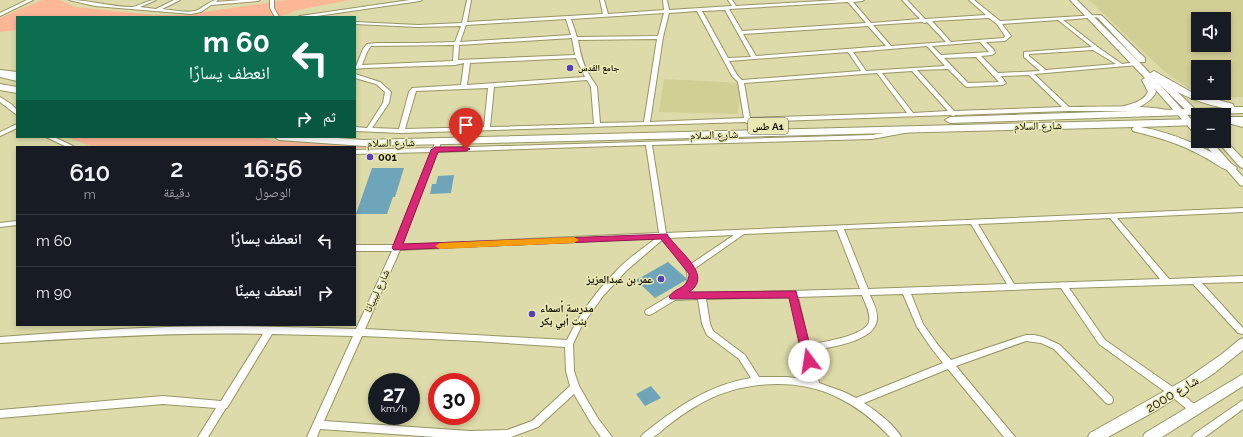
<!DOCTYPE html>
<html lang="ar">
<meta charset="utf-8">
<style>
body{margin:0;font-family:Raleway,"Noto Naskh Arabic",sans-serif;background:#242831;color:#f1f3f6;direction:rtl;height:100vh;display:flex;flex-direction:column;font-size:15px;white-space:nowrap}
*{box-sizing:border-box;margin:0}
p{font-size:13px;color:#9ea1a6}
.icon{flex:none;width:22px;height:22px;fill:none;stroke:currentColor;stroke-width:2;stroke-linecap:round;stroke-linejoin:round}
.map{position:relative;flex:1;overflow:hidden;direction:ltr}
.side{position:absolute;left:16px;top:146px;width:340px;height:180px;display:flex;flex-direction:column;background:#171b24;border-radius:0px;box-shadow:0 2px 6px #0003;direction:rtl}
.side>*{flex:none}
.top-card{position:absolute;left:16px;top:16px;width:340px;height:122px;border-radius:0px;box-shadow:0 2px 6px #0003;direction:rtl;background:#0b6e4f;color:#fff;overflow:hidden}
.fabs{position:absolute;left:1191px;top:12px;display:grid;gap:8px}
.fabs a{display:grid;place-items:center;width:40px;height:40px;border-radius:0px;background:#171b24;box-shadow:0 2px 6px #0003;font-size:20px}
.speed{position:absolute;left:368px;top:373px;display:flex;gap:8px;font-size:20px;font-weight:700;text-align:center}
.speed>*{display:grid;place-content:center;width:52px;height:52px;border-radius:50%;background:#171b24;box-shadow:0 2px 6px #0003;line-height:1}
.speed small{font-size:10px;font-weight:400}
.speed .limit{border:6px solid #d22;background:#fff;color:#111}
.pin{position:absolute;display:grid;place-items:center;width:34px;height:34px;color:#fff;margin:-41px -17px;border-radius:50% 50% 50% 0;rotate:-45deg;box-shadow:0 0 4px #0007}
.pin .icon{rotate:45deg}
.me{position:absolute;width:44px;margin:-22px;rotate:346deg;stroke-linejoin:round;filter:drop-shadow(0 0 3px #0008)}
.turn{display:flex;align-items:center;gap:14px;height:84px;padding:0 20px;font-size:18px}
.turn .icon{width:52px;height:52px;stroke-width:2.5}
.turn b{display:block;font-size:28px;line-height:34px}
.then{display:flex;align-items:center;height:38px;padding:0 20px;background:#0003;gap:8px;font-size:15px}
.eta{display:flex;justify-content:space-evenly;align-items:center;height:68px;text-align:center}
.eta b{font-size:24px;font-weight:600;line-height:28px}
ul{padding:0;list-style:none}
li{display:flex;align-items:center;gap:12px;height:52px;padding:0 20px;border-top:1px solid #363941}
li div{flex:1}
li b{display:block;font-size:15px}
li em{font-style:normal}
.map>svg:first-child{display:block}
.built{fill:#d2cf95;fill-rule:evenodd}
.green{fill:#fcb797}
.building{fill:#6fa5bb}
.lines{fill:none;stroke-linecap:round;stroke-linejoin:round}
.street-casing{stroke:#979565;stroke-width:2}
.secondary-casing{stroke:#979565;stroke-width:2}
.highway-casing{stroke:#979565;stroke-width:2}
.street{fill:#fff;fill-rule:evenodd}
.secondary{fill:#fff;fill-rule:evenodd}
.highway{fill:#fff;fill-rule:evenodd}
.route{fill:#db2777;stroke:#8e194d}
.slow{fill:#f59e0b}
.poi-dot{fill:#553eb6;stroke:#eae9b6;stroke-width:1.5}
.labels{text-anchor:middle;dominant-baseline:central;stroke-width:3;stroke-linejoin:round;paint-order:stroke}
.far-poi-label{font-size:9px;font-weight:bold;fill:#111001;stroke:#eae9b6;text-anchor:start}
.shield{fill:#eae9b6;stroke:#525137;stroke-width:1}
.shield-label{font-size:10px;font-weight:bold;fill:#111001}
.street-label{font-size:11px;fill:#111001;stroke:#eae9b6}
.poi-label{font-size:11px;font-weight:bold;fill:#111001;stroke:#eae9b6;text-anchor:start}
.near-street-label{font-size:13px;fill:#111001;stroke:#eae9b6}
</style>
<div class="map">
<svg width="1243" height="437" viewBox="0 0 1243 437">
<rect width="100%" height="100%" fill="#dddba9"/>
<g class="built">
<path d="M1089 0H1243V97H1232L1212 93H1224V67H1198V90L1190 89 1165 72ZM1198 19H1224V45H1198Z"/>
<path d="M664 79 741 83 738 114 659 112Z"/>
</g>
<g class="green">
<path d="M42 0H59L75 7 154 15H182L287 0H350L298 10 278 17H17V30L0 32V18Z"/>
<path d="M66 137H255L277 141 381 148 94 147Z"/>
</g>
<g class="building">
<path d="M372 168H404L395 197H393L387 214H356Z"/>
<path d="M454 175 451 193 430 194 432 184H436L438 176Z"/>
<path d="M668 262 686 278V280L655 298 636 280Z"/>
<path d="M651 386 661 398 645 406 636 394Z"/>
</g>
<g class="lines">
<defs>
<g id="street">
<path d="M27 0H33L0 16V13Z"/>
<path d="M69 0C90 0 111 7 132 7 140 6 146 0 156 0L140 7 156 9 174 0H180L162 9C172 10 185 13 195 11 204 8 209 0 218 0L216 2 241 0H260L258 1 211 5 201 12 191 14 95 6Z"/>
<path d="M270 0H274V8L279 17H275L270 8Z"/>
<path d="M410 0H422L420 1 310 17H298L300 16Z"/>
<path d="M467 0H471L467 22 603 14 600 0H604L608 14 664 10 663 0H667L669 10 732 6 728 0H732L736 6 839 0H864L862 1 853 2 871 23 920 19 902 0H907L925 19 986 15 969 0H974L1000 21 1098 15 1100 16V17L1063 20 1099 48 1122 64 1136 62 1139 64 1138 65 1034 74 1069 107C1087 107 1159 104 1171 112L1168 114 1150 111H1067L956 115 953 116 951 115 749 122 747 123 745 122 401 133 355 131V127L367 128 383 103 385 92 376 84 355 78V74L380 82 391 92 389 103 372 128 399 129 409 92 412 88 461 85 464 63 455 65 365 68 355 69 363 49 367 44 377 43H418L455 42 461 26 418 27 355 24V22L418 25 462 23ZM848 2 866 23 742 31 729 9ZM725 10 751 57 728 58 702 11ZM697 11 732 76 738 82 744 118 650 122 663 37 669 13ZM664 13 658 36 577 37 571 19ZM989 18 997 24 1005 36 1004 38 951 42 932 21ZM566 19 571 35 460 42 466 25ZM1058 20 1092 47 1024 52V57L1040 71 998 73 981 56 992 55 995 53 994 50 986 42 1005 41 1011 36 1002 24ZM922 22 925 23 927 22 946 42 891 46 873 25ZM868 26 886 46 756 56 743 34ZM572 38 575 55 458 60 459 45ZM657 39 644 122 600 123 597 87C595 83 592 80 590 76 583 65 580 53 578 40ZM980 42 989 52 941 55 932 46ZM454 45 453 61 362 65 367 52 371 46ZM927 46 945 66 866 71 853 52ZM1093 50 1116 64 1046 70 1029 56V54ZM848 52 861 71 742 80 737 75 729 61ZM976 57 999 82 968 83 944 58ZM576 58 585 77 467 85 470 63ZM948 69 965 86 967 87 1003 85 1006 83 1001 76 1029 75 1062 107 954 111 917 70ZM912 71 948 111 913 113 882 73ZM877 73 907 113 750 118 744 83ZM587 80 589 83 591 87 594 124 490 127 494 87ZM488 88 484 127 405 129 416 91Z"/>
<path d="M0 70 17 72V76L0 74Z"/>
<path d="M0 97 11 104 17 110V115L0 102Z"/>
<path d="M17 124V128L0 136V132Z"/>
<path d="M908 129 910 130 911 131 910 132 872 139 652 145 666 233 1243 208V212L1117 218 1169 279 1243 276V282L1202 283 1243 328V334L1238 333 1193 284 1069 288 1105 340 1177 390 1198 407 1200 410 1198 413 1195 414 1192 413 1171 396 1099 344 1061 288 911 294 923 324 938 345 951 360 1026 335H1034L1043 337 1060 345 1112 397 1113 400 1112 403 1109 404 1106 403 1054 349 1041 343 1026 341 956 366 1015 437H1004L948 369 864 403C875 410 896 426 901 437H890C875 421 859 408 839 398 797 376 738 381 698 405 687 411 676 419 666 427 662 430 658 435 653 437 650 437 645 437 641 437L643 434C676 408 708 385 751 378L739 359 707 335 702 324 698 299 675 300 652 314 649 315 646 314 645 312 646 310 684 287C697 270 672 253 662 240L626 271 603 296 581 327 573 344 574 371 579 386 597 417 612 437H601L591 423 574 394 538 427 511 437H436L320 429 317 437H307L353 336 272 334 227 408H226L208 437H198L216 408 163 404 0 418V410L163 396 221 401 263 334C175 332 88 338 0 343V337C56 333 112 329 167 327 230 325 293 327 356 329L392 251H355V245H394L431 152 355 154V150L433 148 436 141 438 140 441 142 439 148 872 135ZM646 145 659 233 402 245 437 152ZM1110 218 1160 279 1014 284 978 224ZM971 224 1007 284 868 289 844 229ZM837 230 860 289 685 294C696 287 698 280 694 269L744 234ZM734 235 691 264 668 238ZM656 238C644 248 630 257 619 268 598 289 580 313 567 340L475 335 365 329 400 250ZM903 294 917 327 932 349 943 363 856 398 844 392 819 383 811 351C829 347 876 342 877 319 878 311 873 302 870 295ZM862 295C865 303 871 313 869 322 865 336 822 342 809 345L798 297ZM790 297 802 347 801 349 803 352 809 380 787 377H759L745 355 713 331 710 324 706 299ZM362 336 475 341 565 347 566 371 570 386 532 421 507 430 470 431 324 421Z"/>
<path d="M46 137H54L75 147H67Z"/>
<path d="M17 221V225L0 227V223Z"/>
<path d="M1243 400V409L1205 437H1192L1194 434Z"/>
</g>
<g id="secondary">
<path d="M1070 0H1077L1144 67 1198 127V135L1195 134 1154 88 1156 92C1152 102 1132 113 1121 111L1120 109 1121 107C1131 104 1143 102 1148 92L1142 80 1145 78Z"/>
<path d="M1100 15 1102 16 1145 58V62H1139L1098 18 1097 17Z"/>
<path d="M1155 76H1161L1201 115H1198V120L1195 119 1155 80Z"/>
<path d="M1225 117 1243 121V127L1224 122Z"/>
<path d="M1224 139 1243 159V168L1240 167 1217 141H1224Z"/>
<path d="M1202 141H1211L1243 177V186L1240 185Z"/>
<path d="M1243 338V350L1213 374 1157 410 1108 437H1088L1090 433 1186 379 1222 354 1239 340Z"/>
<path d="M1243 374V386L1162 437H1143L1145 433Z"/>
</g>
<g id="highway">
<path d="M0 71 17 75V81L0 77Z"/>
<path d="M1154 71 1193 93 1233 104 1234 107H1243V113L950 123 945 120 950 117 1223 108C1196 102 1173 92 1151 76L1149 74Z"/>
<path d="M0 84 17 87V93L0 90Z"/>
<rect x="1224" y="117" width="19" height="6"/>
<path d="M1198 119V125L1140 127C1175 133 1205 147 1235 166L1237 168 1235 170C1225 173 1213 161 1204 157 1180 143 1159 138 1133 131L1132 129 1134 127 364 146 279 140 274 137H324L364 140Z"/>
</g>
</defs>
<use href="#street" class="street-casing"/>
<use href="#secondary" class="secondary-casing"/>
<use href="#highway" class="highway-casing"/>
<use href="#street" class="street"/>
<use href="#secondary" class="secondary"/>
<use href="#highway" class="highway"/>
</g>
<path class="route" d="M435 147H466L470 149 466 151 438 152 403 244 667 234C676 250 715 275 689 292L796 291 814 361 813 364 809 366 805 364 803 361 789 298 671 299 669 297C676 286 688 290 689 274L661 239 394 250 392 248 431 150Z"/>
<path class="slow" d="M574 237 579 240 574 243 440 249 435 246 440 243Z"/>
<g class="poi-dot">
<circle cx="570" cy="68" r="4"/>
<circle cx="370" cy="157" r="4"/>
<circle cx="661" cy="279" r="4"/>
<circle cx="532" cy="314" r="4"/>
</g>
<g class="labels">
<g class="far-poi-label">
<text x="578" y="68">جامع القدس</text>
</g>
<rect class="shield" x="748" y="118" width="40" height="16" rx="3"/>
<g class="shield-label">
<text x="768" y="126">طس A1</text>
</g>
<g class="street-label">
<text transform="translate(1038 126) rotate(-1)">شارع السلام</text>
<text transform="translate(714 135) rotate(-2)">شارع السلام</text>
<text transform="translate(391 143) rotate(-1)">شارع السلام</text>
<text transform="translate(377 291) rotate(-65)">شارع ليبيانا</text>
</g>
<g class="poi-label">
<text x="378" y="157">001</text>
<text x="653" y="279" text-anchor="end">عمر بن عبدالعزيز</text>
<text x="540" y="308">مدرسة أسماء<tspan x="540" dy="13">بنت أبي بكر</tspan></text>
</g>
<g class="near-street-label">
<text transform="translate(1172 394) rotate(-31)">شارع 2000</text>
</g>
</g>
</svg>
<div class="fabs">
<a><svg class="icon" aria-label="sound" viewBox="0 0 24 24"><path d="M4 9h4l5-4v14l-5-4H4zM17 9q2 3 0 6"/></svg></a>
<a>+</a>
<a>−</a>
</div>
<div class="speed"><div>27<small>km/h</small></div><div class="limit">30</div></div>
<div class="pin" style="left:466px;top:149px;background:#d93025"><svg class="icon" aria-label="arrive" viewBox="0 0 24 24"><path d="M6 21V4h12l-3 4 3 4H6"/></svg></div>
<svg class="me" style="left:809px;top:361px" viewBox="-20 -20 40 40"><circle r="19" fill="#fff"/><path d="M0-13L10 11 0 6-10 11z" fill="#db2777"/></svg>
<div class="top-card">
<div class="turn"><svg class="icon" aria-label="left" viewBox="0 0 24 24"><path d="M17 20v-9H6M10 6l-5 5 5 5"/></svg><div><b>60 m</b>انعطف يسارًا</div></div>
<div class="then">ثم<svg class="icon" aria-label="right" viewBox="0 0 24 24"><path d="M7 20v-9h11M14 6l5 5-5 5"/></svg></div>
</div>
<section class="side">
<div class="eta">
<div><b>16:56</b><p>الوصول</p></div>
<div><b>2</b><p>دقيقة</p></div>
<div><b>610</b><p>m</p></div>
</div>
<ul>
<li><svg class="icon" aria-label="left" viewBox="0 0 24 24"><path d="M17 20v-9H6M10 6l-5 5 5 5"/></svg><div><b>انعطف يسارًا</b></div><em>60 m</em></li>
<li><svg class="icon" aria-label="right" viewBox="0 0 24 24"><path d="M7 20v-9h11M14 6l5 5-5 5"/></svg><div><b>انعطف يمينًا</b></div><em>90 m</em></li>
</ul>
</section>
</div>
